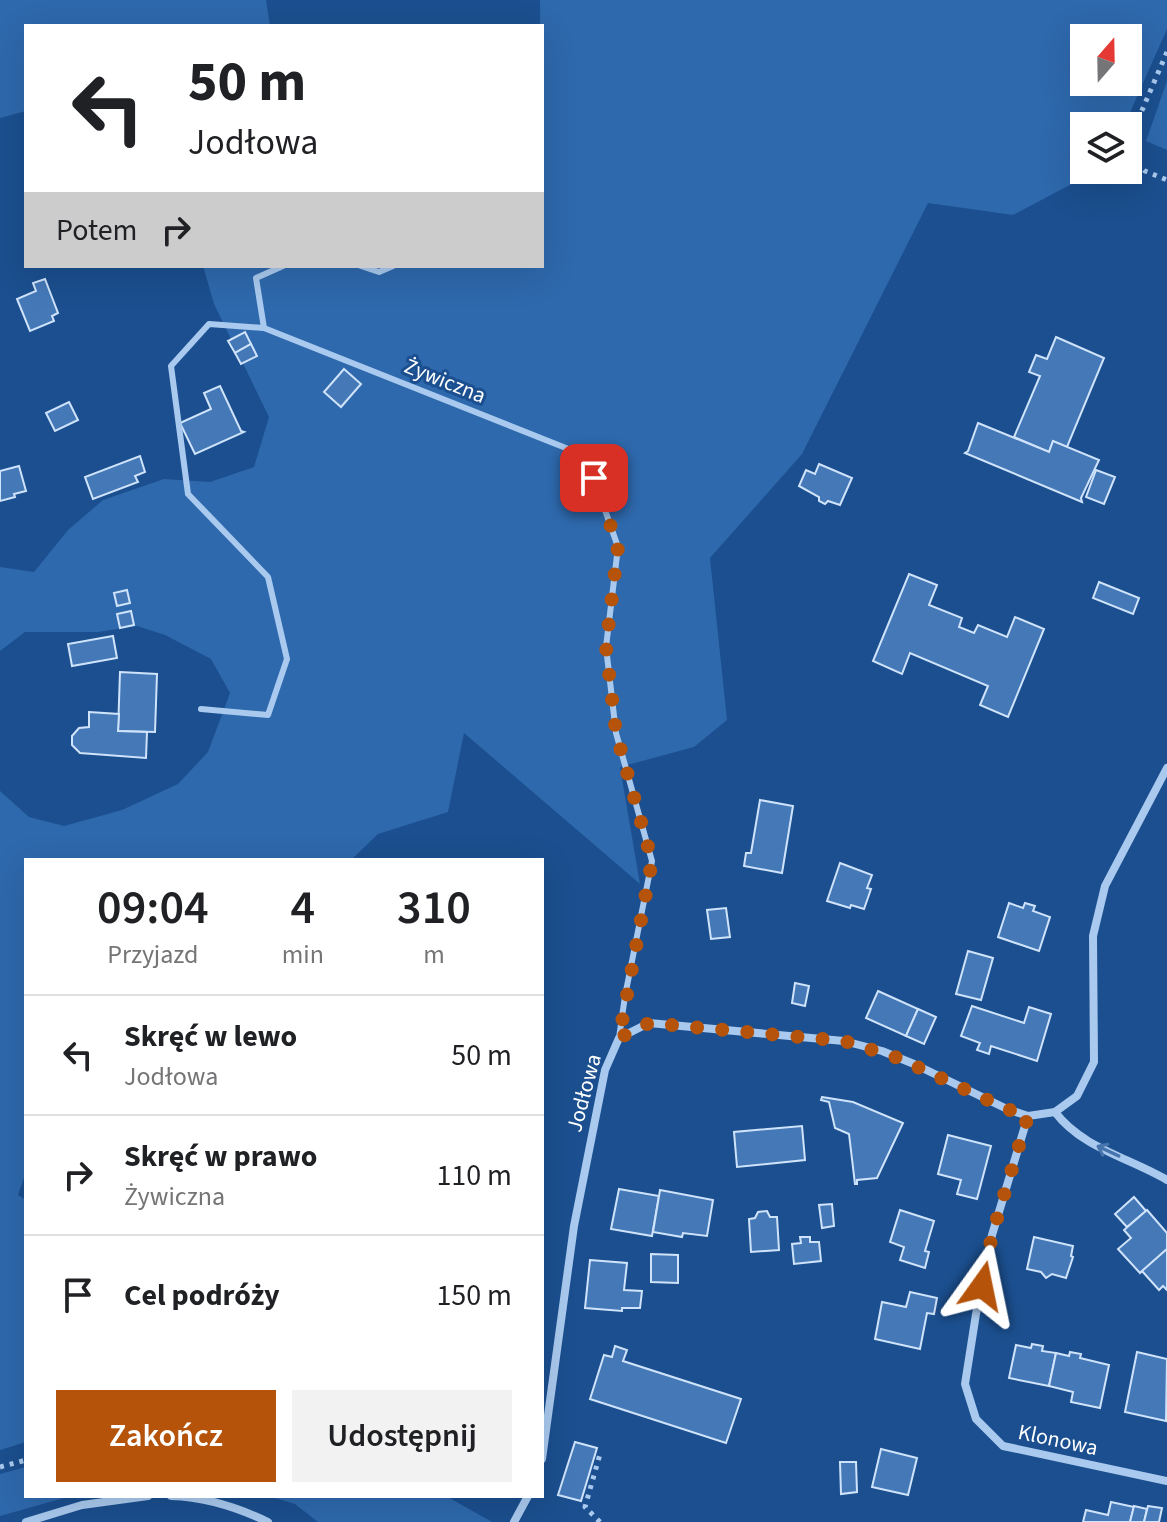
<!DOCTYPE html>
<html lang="pl">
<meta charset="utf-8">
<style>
body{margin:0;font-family:"Source Sans 3",sans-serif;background:#f2f2f2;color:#202124;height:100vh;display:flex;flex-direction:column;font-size:30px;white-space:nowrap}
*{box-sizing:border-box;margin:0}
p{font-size:26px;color:#757577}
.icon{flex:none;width:44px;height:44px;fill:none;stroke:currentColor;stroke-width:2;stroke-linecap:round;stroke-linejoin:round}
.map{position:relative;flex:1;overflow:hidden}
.panel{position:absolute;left:24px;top:858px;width:520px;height:640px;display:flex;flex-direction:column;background:#fff;border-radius:0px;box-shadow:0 8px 32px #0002}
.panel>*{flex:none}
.guide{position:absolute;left:24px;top:24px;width:520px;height:244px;border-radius:0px;box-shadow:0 8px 32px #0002;background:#fff;color:#202124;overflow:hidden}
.needle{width:52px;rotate:20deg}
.controls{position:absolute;left:1070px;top:24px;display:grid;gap:16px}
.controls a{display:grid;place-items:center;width:72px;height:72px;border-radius:0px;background:#fff;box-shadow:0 8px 32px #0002;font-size:40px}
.pin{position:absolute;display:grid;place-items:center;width:68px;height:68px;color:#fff;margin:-34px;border-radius:16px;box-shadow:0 4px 12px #0006}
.me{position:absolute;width:88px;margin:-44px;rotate:12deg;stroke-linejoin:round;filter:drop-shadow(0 0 6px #0008)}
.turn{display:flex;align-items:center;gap:28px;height:168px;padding:0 32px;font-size:36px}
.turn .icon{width:104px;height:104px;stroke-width:2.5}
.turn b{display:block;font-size:56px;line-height:68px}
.then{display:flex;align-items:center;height:76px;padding:0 32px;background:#0003;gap:16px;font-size:30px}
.eta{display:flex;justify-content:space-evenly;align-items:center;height:136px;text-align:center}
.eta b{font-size:48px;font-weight:600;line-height:56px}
.primary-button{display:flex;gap:16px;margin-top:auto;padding:16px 32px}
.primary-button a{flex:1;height:92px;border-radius:0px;background:#b45309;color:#fff;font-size:32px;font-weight:600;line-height:92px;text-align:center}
.primary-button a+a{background:#f2f2f2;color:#202124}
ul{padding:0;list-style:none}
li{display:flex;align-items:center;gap:24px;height:120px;padding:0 32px;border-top:2px solid #e0e0e0}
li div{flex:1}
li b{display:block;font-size:30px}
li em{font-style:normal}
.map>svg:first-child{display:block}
.green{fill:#2e69ad;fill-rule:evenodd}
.building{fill:#4478b7;stroke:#cfe3fa;stroke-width:2}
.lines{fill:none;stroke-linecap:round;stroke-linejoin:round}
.path{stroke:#a9c9ee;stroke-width:5;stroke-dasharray:4 6;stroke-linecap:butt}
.lane{stroke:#a9c9ee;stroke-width:6}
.street{stroke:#a9c9ee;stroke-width:8}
.oneway{stroke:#4674ac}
.route{stroke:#b45309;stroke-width:14;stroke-dasharray:0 25.2}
.labels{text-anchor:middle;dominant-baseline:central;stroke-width:6;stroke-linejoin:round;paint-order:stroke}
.street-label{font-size:22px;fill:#fff;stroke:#1b4f8f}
</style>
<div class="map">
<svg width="1167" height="1522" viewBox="0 0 1167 1522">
<rect width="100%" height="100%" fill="#1b4f8f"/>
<g class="green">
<path d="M0 0H266L270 26H26V111L0 118Z"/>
<path d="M540 0H1167V29L1124 126H1084V170H1098L1013 215 928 203 802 454 710 558 727 720 694 747 620 767 640 884 464 733 448 812 378 834 351 860H26V1172L18 1195 26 1200V1442L0 1450V791L29 817 64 826 122 810 178 784 208 752 230 693 211 659 165 635 137 626 98 632H25L0 651V567L34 572 68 530 103 500 164 479 210 482 254 467 269 417 214 304 203 266H542ZM1084 38H1128V82H1084Z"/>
<path d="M1167 81V150L1146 141Z"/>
<path d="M26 1467V1496H71L0 1516V1474Z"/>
<path d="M268 1496H446L492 1522H318L295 1504Z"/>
</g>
<g class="building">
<path d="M45 279 58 313 52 316 54 321 30 331 17 299 36 291 33 283Z"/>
<path d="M245 332 251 344 235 353 228 341Z"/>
<path d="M1056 337 1104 358 1067 447 1053 441 1049 452 1014 437 1040 376 1029 372 1036 355 1047 359Z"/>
<path d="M251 344 257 356 241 364 235 353Z"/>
<path d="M344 369 361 384 341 407 324 392Z"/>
<path d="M220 386 241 431 244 432 195 454 180 423 211 409 204 393Z"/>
<path d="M69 402 78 420 55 431 46 413Z"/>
<path d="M978 423 1049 452 1053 441 1099 460 1081 498 1082 502 965 453 968 451Z"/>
<path d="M140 456 145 472 135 476 138 482 93 499 85 477Z"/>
<path d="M819 464 852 478 840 505 828 501 825 504 819 501V497L799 486 806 470 815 474Z"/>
<path d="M19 466 26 491 14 494 15 497 0 501V471Z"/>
<path d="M1096 470 1115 477 1104 504 1086 497Z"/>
<path d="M909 574 937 585 929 605 962 618 959 627 974 633 978 625 1007 637 1015 617 1044 629 1008 717 980 705 988 686 910 653 902 674 873 661Z"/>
<path d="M1099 582 1139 598 1133 614 1093 598Z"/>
<path d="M127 590 130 603 117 606 114 593Z"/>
<path d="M131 611 134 625 120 628 117 614Z"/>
<path d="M113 636 117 658 72 666 68 644Z"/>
<path d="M120 672 157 674 155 732 118 731Z"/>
<path d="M89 712 119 714 118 731 147 732 146 758 80 753 72 745V736L79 728 89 727Z"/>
<path d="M760 800 793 806 782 873 744 866 746 853H751Z"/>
<path d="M840 863 872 875 867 888 871 889 864 909 851 905 850 908 827 901Z"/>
<path d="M1009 903 1023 908 1025 903 1035 906 1033 911 1050 917 1039 951 998 937Z"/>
<path d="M726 908 730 937 711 939 707 910Z"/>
<path d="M968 951 993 958 981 1000 956 994Z"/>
<path d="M795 983 809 986 805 1006 792 1003Z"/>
<path d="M878 991 918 1009 906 1036 866 1018Z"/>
<path d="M972 1006 1024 1023 1029 1007 1051 1014 1037 1061 991 1046 989 1054 977 1050 980 1043 961 1036Z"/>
<path d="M918 1009 936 1017 924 1044 906 1036Z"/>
<path d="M822 1097 853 1102 903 1123 877 1178 857 1180V1184H855L849 1134 835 1128 829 1102 821 1100Z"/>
<path d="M802 1126 805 1160 737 1167 734 1132Z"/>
<path d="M948 1135 991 1146 977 1199 957 1194 961 1180 938 1174Z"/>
<path d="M619 1189 659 1196 652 1236 611 1229Z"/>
<path d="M660 1190 713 1200 707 1236 683 1233 682 1237 653 1232Z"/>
<path d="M1134 1197 1146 1211 1127 1227 1115 1214Z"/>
<path d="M832 1204 834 1226 822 1228 819 1205Z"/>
<path d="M900 1210 934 1221 925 1251 929 1252 925 1268 900 1260 904 1247 890 1242Z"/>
<path d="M1147 1210 1167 1233V1249L1140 1273 1118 1249 1131 1238 1124 1230Z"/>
<path d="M767 1211 770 1217H777L779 1250 751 1252 749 1219 755 1218 758 1212Z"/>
<path d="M800 1237H810V1242H819L821 1261 794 1264 792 1244 801 1243Z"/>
<path d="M1034 1237 1073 1246 1071 1256 1073 1257 1066 1278 1052 1274 1046 1278 1041 1272 1027 1269Z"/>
<path d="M1167 1249V1290L1163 1286 1159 1290 1142 1271Z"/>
<path d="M651 1254 678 1255V1283L651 1282Z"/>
<path d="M590 1260 627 1263 624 1290 642 1291 640 1308H622V1311L585 1308Z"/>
<path d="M910 1292 937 1298 934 1314 927 1313 920 1349 875 1339 882 1302 906 1307Z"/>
<path d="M1032 1344 1043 1346 1042 1351 1056 1353 1049 1386 1009 1378 1016 1345 1031 1348Z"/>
<path d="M615 1346 627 1350 623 1361 741 1399 726 1443 590 1399 604 1355 612 1357Z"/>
<path d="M1070 1352 1081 1354 1080 1358 1109 1365 1100 1408 1071 1402 1073 1392 1049 1386 1056 1353 1069 1356Z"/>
<path d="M1137 1352 1167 1359 1166 1421 1125 1412Z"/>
<path d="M575 1442 597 1448 581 1501 558 1495Z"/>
<path d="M881 1449 917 1458 908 1495 872 1487Z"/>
<path d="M840 1462H856L857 1492 841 1494Z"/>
<path d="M1111 1502 1134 1507 1130 1522H1083L1086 1510 1108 1515Z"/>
<path d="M1134 1506 1147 1509 1144 1522H1130Z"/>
<path d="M1148 1506 1162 1508 1159 1522H1144Z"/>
</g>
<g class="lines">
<g class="path">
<path d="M1167 52 1131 136 1133 159 1145 171 1167 180"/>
<path d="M0 1467 26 1460"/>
<path d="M600 1522 585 1507 600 1454"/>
</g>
<g class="lane">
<path d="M361 266 379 272 393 266"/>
<path d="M264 328 256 278 283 266"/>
<path d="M201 709 268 715 287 659 268 577 188 494 171 366 209 324 264 328 586 456 618 547 606 647 616 733 652 861 625 996 619 1038"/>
</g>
<g class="street">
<path d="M1055 1112C1082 1148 1130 1158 1167 1180"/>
<path d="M1028 1116 992 1235 976 1314 965 1384 976 1419 1003 1446 1167 1481"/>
<path d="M542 1459 574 1226 605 1070 619 1038 649 1023 844 1041 882 1051 914 1064 1007 1109 1028 1116 1055 1112 1077 1096 1094 1062 1093 936 1105 886 1167 768"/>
<path d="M171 1496C205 1497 237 1507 268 1522"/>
<path d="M26 1522 82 1505 148 1496"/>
<path d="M514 1522 528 1496"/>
</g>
</g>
<defs><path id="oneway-shaft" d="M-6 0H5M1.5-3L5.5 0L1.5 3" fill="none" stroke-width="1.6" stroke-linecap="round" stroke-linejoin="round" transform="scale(2)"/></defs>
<use class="oneway" href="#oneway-shaft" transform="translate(1108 1151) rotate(-155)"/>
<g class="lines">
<path class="route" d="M594 478 618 547 606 647 616 733 652 861 619 1038 649 1023 844 1041 898 1058 1007 1109 1028 1116 992 1235 982 1286"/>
</g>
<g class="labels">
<g class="street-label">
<text transform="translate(445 381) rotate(22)">Żywiczna</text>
<text transform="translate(584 1093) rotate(-75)">Jodłowa</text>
<text transform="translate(1058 1440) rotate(12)">Klonowa</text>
</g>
</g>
</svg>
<div class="controls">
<a><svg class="needle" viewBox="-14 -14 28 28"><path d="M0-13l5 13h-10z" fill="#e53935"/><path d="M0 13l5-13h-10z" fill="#757577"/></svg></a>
<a><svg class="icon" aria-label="layers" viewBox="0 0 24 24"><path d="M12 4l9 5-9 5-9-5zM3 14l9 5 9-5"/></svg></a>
</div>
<div class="pin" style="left:594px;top:478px;background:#d93025"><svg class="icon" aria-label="arrive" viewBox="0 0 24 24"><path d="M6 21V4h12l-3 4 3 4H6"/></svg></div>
<svg class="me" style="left:982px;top:1286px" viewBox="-20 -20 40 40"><path d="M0-17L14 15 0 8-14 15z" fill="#b45309" stroke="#fff" stroke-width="4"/></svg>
<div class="guide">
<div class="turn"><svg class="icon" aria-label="left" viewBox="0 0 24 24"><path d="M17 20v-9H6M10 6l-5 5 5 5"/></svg><div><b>50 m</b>Jodłowa</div></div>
<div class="then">Potem<svg class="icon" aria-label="right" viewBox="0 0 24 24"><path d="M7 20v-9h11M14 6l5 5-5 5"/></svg></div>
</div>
<section class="panel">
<div class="eta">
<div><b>09:04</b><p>Przyjazd</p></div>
<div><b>4</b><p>min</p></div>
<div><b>310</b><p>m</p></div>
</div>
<ul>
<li><svg class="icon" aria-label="left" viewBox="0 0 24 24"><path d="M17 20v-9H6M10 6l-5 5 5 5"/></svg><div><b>Skręć w lewo</b><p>Jodłowa</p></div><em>50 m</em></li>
<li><svg class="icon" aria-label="right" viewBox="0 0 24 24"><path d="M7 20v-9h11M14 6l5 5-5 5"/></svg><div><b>Skręć w prawo</b><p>Żywiczna</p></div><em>110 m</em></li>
<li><svg class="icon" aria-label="arrive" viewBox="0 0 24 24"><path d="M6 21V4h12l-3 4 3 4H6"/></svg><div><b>Cel podróży</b></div><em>150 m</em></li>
</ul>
<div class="primary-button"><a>Zakończ</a><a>Udostępnij</a></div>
</section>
</div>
